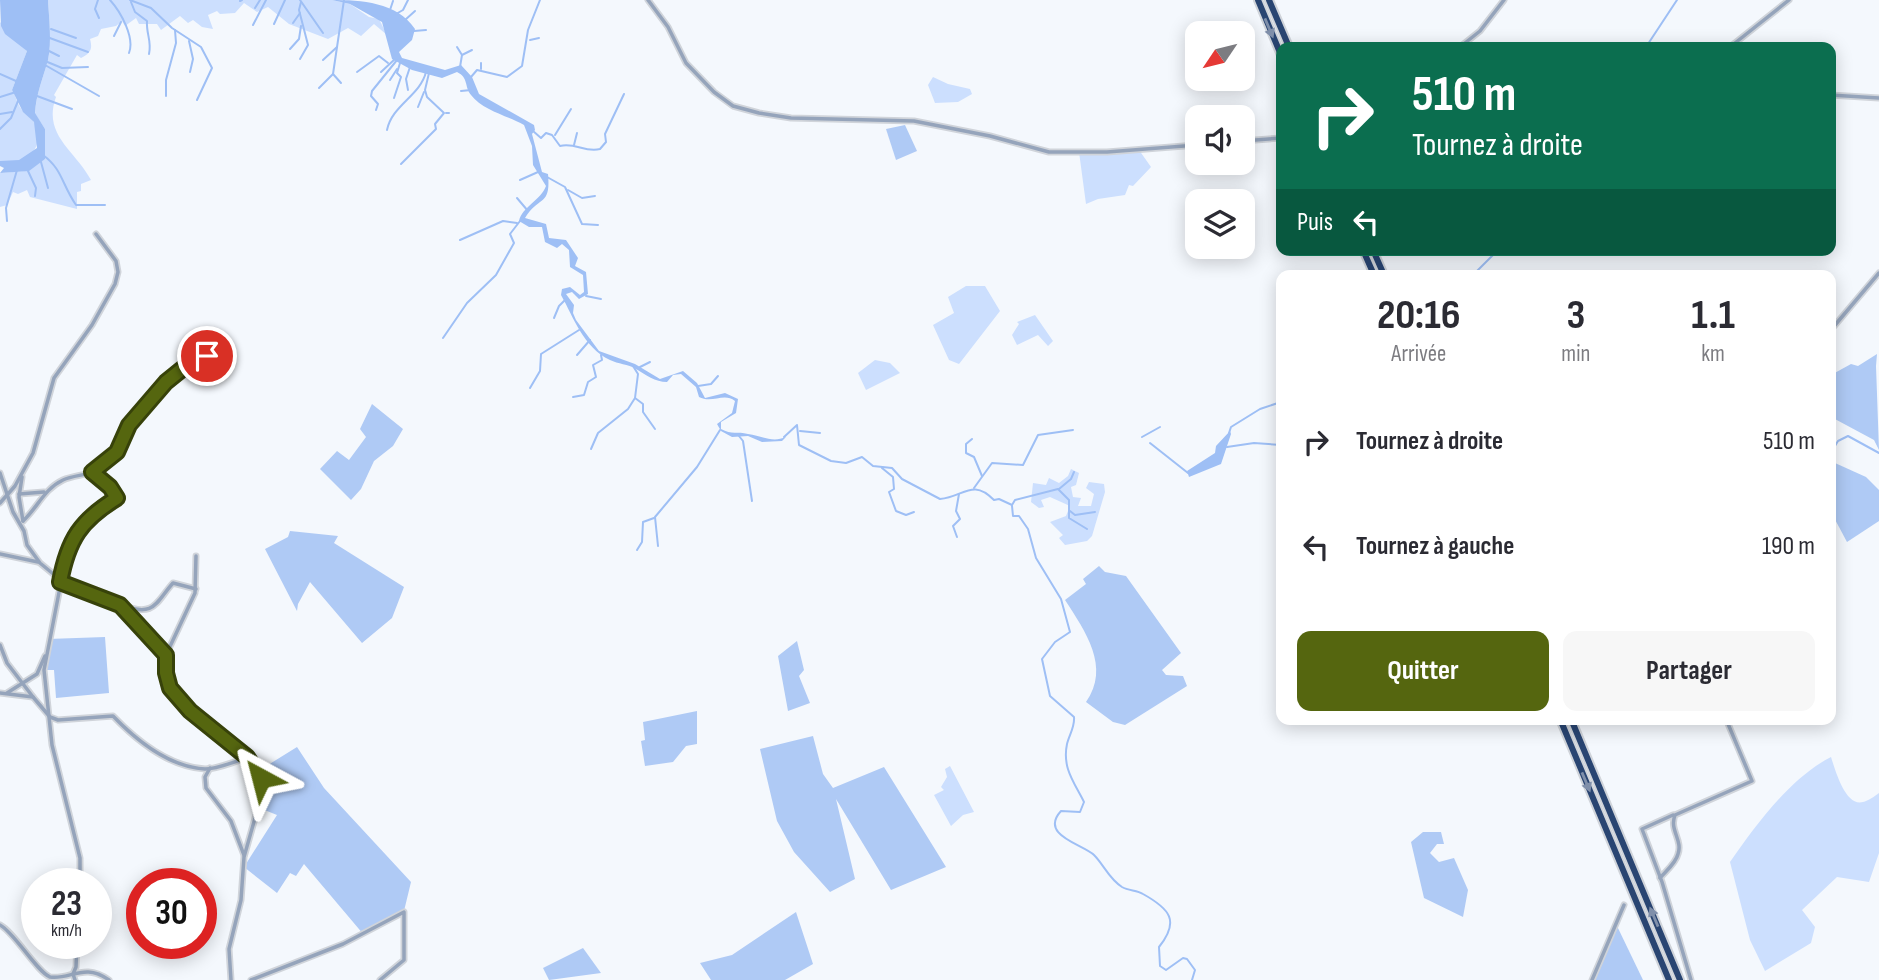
<!DOCTYPE html>
<html lang="fr">
<meta charset="utf-8">
<style>
body{margin:0;font-family:"Sofia Sans Condensed",sans-serif;background:#f7f7f7;color:#2b2b33;height:100vh;display:flex;flex-direction:column;font-size:26px;white-space:nowrap}
*{box-sizing:border-box;margin:0}
p{font-size:23px;color:#7c7c81}
.icon{flex:none;width:38px;height:38px;fill:none;stroke:currentColor;stroke-width:2;stroke-linecap:round;stroke-linejoin:round}
.map{position:relative;flex:1;overflow:hidden}
.panel{position:absolute;left:1276px;top:270px;width:560px;height:455px;display:flex;flex-direction:column;background:#fff;border-radius:14px;box-shadow:0 4px 18px #0003}
.panel>*{flex:none}
.guide{position:absolute;left:1276px;top:42px;width:560px;height:214px;border-radius:14px;box-shadow:0 4px 18px #0003;background:#0b6e4f;color:#fff;overflow:hidden}
.needle{width:46px;rotate:235deg}
.controls{position:absolute;left:1185px;top:21px;display:grid;gap:14px}
.controls a{display:grid;place-items:center;width:70px;height:70px;border-radius:14px;background:#fff;box-shadow:0 4px 18px #0003;font-size:35px}
.speed{position:absolute;left:21px;top:868px;display:flex;gap:14px;font-size:35px;font-weight:700;text-align:center}
.speed>*{display:grid;place-content:center;width:91px;height:91px;border-radius:50%;background:#fff;box-shadow:0 4px 18px #0003;line-height:1}
.speed small{font-size:18px;font-weight:400}
.speed .limit{border:10px solid #d22;background:#fff;color:#111}
.pin{position:absolute;display:grid;place-items:center;width:60px;height:60px;color:#fff;margin:-30px;border:4px solid #fff;border-radius:50%;box-shadow:0 2px 7px #0007}
.me{position:absolute;width:77px;margin:-38px;rotate:322deg;stroke-linejoin:round;filter:drop-shadow(0 0 5px #0008)}
.turn{display:flex;align-items:center;gap:24px;height:147px;padding:0 21px;font-size:32px}
.turn .icon{width:91px;height:91px;stroke-width:2.5}
.turn b{display:block;font-size:49px;line-height:60px}
.then{display:flex;align-items:center;height:66px;padding:0 21px;background:#0003;gap:14px;font-size:26px}
.eta{display:flex;justify-content:space-evenly;align-items:center;height:119px;text-align:center}
.eta b{font-size:42px;font-weight:700;line-height:49px}
.action{display:flex;gap:14px;margin-top:auto;padding:14px 21px}
.action a{flex:1;height:80px;border-radius:14px;background:#55660f;color:#fff;font-size:28px;font-weight:700;line-height:80px;text-align:center}
.action a+a{background:#f7f7f7;color:#2b2b33}
ul{padding:0;list-style:none}
li{display:flex;align-items:center;gap:21px;height:105px;padding:0 21px}
li div{flex:1}
li b{display:block;font-size:26px}
li em{font-style:normal}
.map>svg:first-child{display:block}
.green{fill:#ccdffe}
.forest{fill:#afcaf5}
.water{fill:#9ebff5}
.lines{fill:none;stroke-linecap:round;stroke-linejoin:round}
.stream{stroke:#9ebff5;stroke-width:2}
.minor-casing{stroke:#d0d4da;stroke-width:7}
.highway-casing{stroke:#d0d4da;stroke-width:10}
.minor{stroke:#95a4bb;stroke-width:3.5}
.highway{stroke:#294572;stroke-width:6}
.oneway{fill:#7f8faa}
.route-casing{stroke:#37420a;stroke-width:18}
.route{stroke:#55660f;stroke-width:12}
</style>
<div class="map">
<svg width="1879" height="980" viewBox="0 0 1879 980">
<rect width="100%" height="100%" fill="#f4f8fd"/>
<g class="green">
<path d="M48 0H332L350 4 369 17 379 19 387 35 374 24 361 36 348 28 328 39 289 24 268 7 257 12 244 3 235 13 220 14 217 11 208 15 213 29 202 27 193 20 188 23 180 16 161 30 157 24H139L136 18 125 26 122 21 116 26 101 29 98 36 90 39C93 50 90 53 81 58L77 55 54 95 56 97C42 135 76 151 91 180L81 184V191L77 192V209L30 197 27 190 18 194 13 192 7 205 0 207V173L25 171 45 159V129L35 114C36 94 43 78 48 60 52 42 49 19 48 0Z"/>
<path d="M0 16V22L27 51 12 90C16 97 17 103 22 110 25 114 31 118 34 122 41 134 39 150 27 157 18 161 10 164 0 161Z"/>
<path d="M933 77 948 84 970 89 972 94 958 102 935 103 928 85Z"/>
<path d="M1139 150 1151 167 1133 186 1129 185 1125 195 1098 199 1086 204 1079 152Z"/>
<path d="M966 286H985L1000 311 959 364 949 360 933 325 954 313 948 297Z"/>
<path d="M1035 315 1053 341 1048 346 1038 335 1017 345 1012 335 1019 324 1017 322Z"/>
<path d="M875 360 890 363 900 373 866 390 858 373Z"/>
<path d="M1071 469 1079 473 1076 485 1071 487 1073 497 1081 498 1078 506H1091L1094 494 1086 488 1089 482 1104 484 1105 492 1092 536 1087 541 1065 545 1059 538 1063 535 1050 522 1066 516 1070 506 1050 497 1041 500 1044 507 1039 508 1031 502 1033 483 1046 485 1049 478 1059 483 1068 476Z"/>
<path d="M1831 757C1835 769 1845 807 1863 802 1868 801 1875 796 1879 793V853L1869 882 1837 877 1802 910 1815 927 1811 943 1765 971 1750 940 1730 862C1756 825 1790 778 1831 757Z"/>
<path d="M950 766 974 812 963 815 951 826 934 795 944 790 941 787 947 777 945 769Z"/>
</g>
<g class="forest">
<path d="M905 125 917 151 896 160 886 129Z"/>
<path d="M1877 354 1876 366 1879 450 1874 440 1833 418 1830 414 1831 375 1851 364 1858 366Z"/>
<path d="M372 404 403 429 393 446 374 461 361 489 351 500 320 469 337 451 349 460 366 437 360 429Z"/>
<path d="M1835 463 1866 477 1879 490V521L1847 542 1831 512V467Z"/>
<path d="M290 531 338 536 334 543 404 587 392 618 362 643 310 582 298 604 297 611 265 549 288 537Z"/>
<path d="M1099 566 1105 572 1126 576 1181 653 1162 670 1166 675 1183 676 1187 686 1125 725 1113 722 1086 702C1111 667 1085 631 1065 600L1086 584 1083 579Z"/>
<path d="M105 637 109 693 56 698 54 670H44L48 639Z"/>
<path d="M797 641 804 670 799 676 810 703 788 711 778 656Z"/>
<path d="M697 711V744L686 746 673 762 645 766 641 741 645 740 643 722Z"/>
<path d="M813 736 823 774 833 788 884 767 946 867 891 890 836 799 855 879 830 892 794 852 777 821 760 749Z"/>
<path d="M297 747 324 788 411 882 404 911 364 935 304 864 296 876 290 873 277 893 244 867 277 815 262 809 247 778Z"/>
<path d="M1423 832H1441L1444 844H1437L1430 853 1439 862 1454 858 1468 890 1463 917 1424 898 1411 842Z"/>
<path d="M796 912 813 964 785 980H711L700 963 732 955Z"/>
<path d="M1617 926 1643 980H1592Z"/>
<path d="M583 948 601 973 549 980 543 968Z"/>
</g>
<g class="water">
<path d="M0 0H48C49 19 52 42 48 60 43 78 36 94 35 113L45 129V159L29 171 0 173 4 168 0 166V161L19 160 37 148 34 122 23 112 12 90 27 51 5 34 1 26Z"/>
<path d="M332 0C361 0 397 2 415 29L412 40 399 52 402 58 445 70 461 65 472 77 479 94 534 125 535 130 532 134 542 172 548 174C551 207 539 195 525 218L546 224 549 238 566 240 578 258 575 266 586 272 588 294 579 299 572 292 566 294 574 305 573 313 576 320 599 351 635 364 660 379 683 371 697 383 705 398 725 393 738 399 736 413 721 422V429C732 435 737 431 748 434 763 436 772 443 786 437L782 441 762 442 748 436 732 437 721 431 717 424 732 413 735 401C724 392 712 404 699 397L696 387 681 374 673 375 667 382C655 382 646 375 636 369 628 364 618 364 610 360 583 347 574 318 561 295L562 289 570 287 580 295 584 292 583 275 570 267 569 250 562 244 557 248 545 242 542 227H529L519 221C522 207 541 200 546 186L533 165 532 146 524 125C509 116 483 111 471 95 464 86 469 78 457 72L442 78 412 70 392 59 382 22 350 4Z"/>
<path d="M1230 431 1231 434 1221 464 1189 477 1187 471 1215 453 1216 446Z"/>
</g>
<g class="lines">
<g class="stream">
<path d="M98 0 95 9 99 18"/>
<path d="M110 0C121 12 135 38 129 53"/>
<path d="M130 0 151 8 172 28 201 47 212 68 197 100"/>
<path d="M300 0 323 33"/>
<path d="M240 1 242 0"/>
<path d="M131 2 135 12 147 21C146 34 152 41 149 54"/>
<path d="M255 8 260 0"/>
<path d="M390 10 393 1"/>
<path d="M396 14 403 10 408 0"/>
<path d="M405 20 415 11"/>
<path d="M293 23 300 13"/>
<path d="M274 24 285 0"/>
<path d="M253 25 266 0"/>
<path d="M51 29 76 38"/>
<path d="M414 31 426 30"/>
<path d="M114 36 121 22"/>
<path d="M47 37 88 52"/>
<path d="M530 40 539 38"/>
<path d="M189 41 193 59 190 72"/>
<path d="M457 47 462 55"/>
<path d="M1646 47 1677 0"/>
<path d="M290 49 299 39 301 26"/>
<path d="M47 50 59 56"/>
<path d="M300 59 308 45 299 10 301 2"/>
<path d="M323 60 337 47"/>
<path d="M45 61 62 68 88 67"/>
<path d="M481 63V69"/>
<path d="M45 65 99 96"/>
<path d="M460 67 462 55 472 50"/>
<path d="M357 72 379 56 388 63"/>
<path d="M381 72 395 59"/>
<path d="M0 74 16 81"/>
<path d="M333 74 341 83"/>
<path d="M471 77 477 70 507 77 522 66 528 30 540 0"/>
<path d="M390 80 397 69"/>
<path d="M319 88 333 74 344 0"/>
<path d="M408 90 406 79 410 67"/>
<path d="M461 91 471 90"/>
<path d="M37 96 72 109"/>
<path d="M166 96V80L176 43 175 30"/>
<path d="M0 97 16 92"/>
<path d="M394 98 401 77 397 73 400 63"/>
<path d="M418 107 424 92"/>
<path d="M376 110 378 104 371 96 372 91 397 60"/>
<path d="M446 113H449"/>
<path d="M0 114 12 112"/>
<path d="M0 129 11 118 18 101"/>
<path d="M387 130C392 105 420 96 426 72"/>
<path d="M533 131 541 138 546 133 552 135 560 146C575 142 585 153 600 149L606 142 605 134 624 94"/>
<path d="M555 135 571 109"/>
<path d="M574 145 577 133"/>
<path d="M43 155C63 170 61 183 76 205H105"/>
<path d="M41 162 48 188"/>
<path d="M401 164 436 129 435 124 444 113 427 97 425 90 429 73"/>
<path d="M28 171 36 188 35 196"/>
<path d="M547 177 565 187 582 224 598 225"/>
<path d="M520 180 538 172"/>
<path d="M568 190 582 198 595 196"/>
<path d="M517 198 528 211"/>
<path d="M7 221 6 208 17 170"/>
<path d="M460 240 503 221 517 223"/>
<path d="M1473 275 1498 250"/>
<path d="M586 296 601 299"/>
<path d="M554 318 559 306 566 299"/>
<path d="M443 338 467 303 496 275 514 243 510 234 520 221"/>
<path d="M577 355 590 340"/>
<path d="M640 367 650 362"/>
<path d="M698 386 711 384 718 376"/>
<path d="M530 388 540 371 541 354 579 330"/>
<path d="M573 397 584 395 588 382 596 377 593 365 602 360 601 355"/>
<path d="M635 398 643 404V412L655 429"/>
<path d="M800 431 820 433"/>
<path d="M1229 433 1231 427 1260 409 1281 402"/>
<path d="M739 436 743 441 752 501"/>
<path d="M784 437 797 425 799 445 831 461 846 463 862 457 873 466 892 468 902 479 940 499C964 497 972 478 994 500L999 499 1012 505 1015 500 1058 489 1069 500V518L1087 529"/>
<path d="M1142 437 1160 427"/>
<path d="M972 439 966 444V453L974 457 982 476"/>
<path d="M1150 443 1188 473"/>
<path d="M1227 447 1254 443 1281 445"/>
<path d="M591 449 598 433 628 409 635 398 638 374 633 366"/>
<path d="M1830 454 1838 441 1848 436 1879 453"/>
<path d="M882 468 893 477 894 489 889 492 896 511 906 515 914 512"/>
<path d="M974 488 992 463 1023 465 1038 435 1073 430"/>
<path d="M1059 489 1071 479 1074 472"/>
<path d="M1012 506 1013 516H1019L1028 529 1036 558 1061 599 1070 632 1055 642 1042 659 1050 696 1074 717C1075 727 1069 735 1067 744 1062 768 1074 782 1084 802L1080 812 1061 811C1039 835 1082 844 1094 855 1104 865 1109 879 1122 887 1129 891 1137 890 1143 894 1170 909 1180 921 1159 947L1160 966 1166 970 1183 958 1187 959 1195 970 1192 980"/>
<path d="M1070 511 1075 515 1095 512"/>
<path d="M957 537 953 526 960 519 956 511 959 494"/>
<path d="M658 546 655 517 697 467 720 430"/>
<path d="M637 550 642 542 643 522 654 518"/>
</g>
<defs>
<g id="minor">
<path d="M648 0 668 27 686 63 714 92 733 106 759 113 791 118 914 121 990 136 1049 152H1107L1197 145"/>
<path d="M1460 47 1480 31 1504 0"/>
<path d="M1730 47 1789 0"/>
<path d="M1830 95 1879 98"/>
<path d="M1242 141 1281 138"/>
<path d="M1830 331 1879 273"/>
<path d="M0 473 13 512 24 531 27 545 40 563 69 587 120 605 142 626 166 655 168 685 177 696 247 757 261 778 259 804 244 857 241 900 229 949 231 980"/>
<path d="M22 477 19 497 23 521"/>
<path d="M19 494 44 492"/>
<path d="M0 503 15 486 33 453 54 378 92 325 115 284 118 272 116 261 96 234"/>
<path d="M23 521C38 507 44 489 63 480 76 474 92 476 103 466 116 454 119 440 128 426 134 416 143 410 151 403 170 384 178 365 207 356"/>
<path d="M0 554 38 562"/>
<path d="M122 605C155 618 156 602 173 583L196 589"/>
<path d="M0 645 7 663 33 697"/>
<path d="M166 655 195 593 196 556"/>
<path d="M0 693 33 697 50 717 58 720 113 716C137 741 169 767 205 769 219 769 234 761 248 758"/>
<path d="M7 693 37 674 45 656"/>
<path d="M210 768 205 777 206 788 231 821 244 855"/>
<path d="M1673 815 1642 829 1662 882 1691 980"/>
<path d="M1660 878C1666 871 1676 863 1678 854 1683 840 1669 830 1675 815L1752 781 1726 719"/>
<path d="M74 884 80 872V858L52 745 44 670 68 546 99 509 117 498 110 487 92 472"/>
<path d="M0 925C14 932 37 972 50 977 71 980 84 962 109 980"/>
<path d="M75 980 73 974 76 967 77 943"/>
<path d="M251 980 343 944 404 912V960L380 980"/>
<path d="M1592 980 1624 905"/>
</g>
<g id="highway">
<path d="M1258 0 1281 55"/>
<path d="M1269 0 1289 47"/>
<path d="M1363 250 1374 275"/>
<path d="M1373 250 1384 275"/>
<path d="M1560 719 1669 980"/>
<path d="M1571 719 1680 980"/>
</g>
</defs>
<use href="#minor" class="minor-casing"/>
<use href="#highway" class="highway-casing"/>
<use href="#minor" class="minor"/>
<use href="#highway" class="highway"/>
</g>
<defs><path id="oneway-solid" d="M-6-.8H1V-3.2L6.5 0L1 3.2V.8H-6Z" transform="scale(1.75)"/></defs>
<g class="oneway">
<use href="#oneway-solid" transform="translate(1269 28) rotate(67)"/>
<use href="#oneway-solid" transform="translate(1586 782) rotate(67)"/>
<use href="#oneway-solid" transform="translate(1654 917) rotate(-113)"/>
</g>
<g class="lines">
<defs>
<path id="route" d="M207 356 192 361 166 382 129 425 117 452 92 472 110 487 117 498C81 520 68 539 60 582L120 605 166 655V673L170 688 190 711 247 757 261 778"/>
</defs>
<use href="#route" class="route-casing"/>
<use href="#route" class="route"/>
</g>
</svg>
<div class="controls">
<a><svg class="needle" viewBox="-14 -14 28 28"><path d="M0-13l5 13h-10z" fill="#e53935"/><path d="M0 13l5-13h-10z" fill="#7c7c81"/></svg></a>
<a><svg class="icon" aria-label="sound" viewBox="0 0 24 24"><path d="M4 9h4l5-4v14l-5-4H4zM17 9q2 3 0 6"/></svg></a>
<a><svg class="icon" aria-label="layers" viewBox="0 0 24 24"><path d="M12 4l9 5-9 5-9-5zM3 14l9 5 9-5"/></svg></a>
</div>
<div class="speed"><div>23<small>km/h</small></div><div class="limit">30</div></div>
<div class="pin" style="left:207px;top:356px;background:#d93025"><svg class="icon" aria-label="arrive" viewBox="0 0 24 24"><path d="M6 21V4h12l-3 4 3 4H6"/></svg></div>
<svg class="me" style="left:261px;top:778px" viewBox="-20 -20 40 40"><path d="M0-17L14 15 0 8-14 15z" fill="#55660f" stroke="#fff" stroke-width="4"/></svg>
<div class="guide">
<div class="turn"><svg class="icon" aria-label="right" viewBox="0 0 24 24"><path d="M7 20v-9h11M14 6l5 5-5 5"/></svg><div><b>510 m</b>Tournez à droite</div></div>
<div class="then">Puis<svg class="icon" aria-label="left" viewBox="0 0 24 24"><path d="M17 20v-9H6M10 6l-5 5 5 5"/></svg></div>
</div>
<section class="panel">
<div class="eta">
<div><b>20:16</b><p>Arrivée</p></div>
<div><b>3</b><p>min</p></div>
<div><b>1.1</b><p>km</p></div>
</div>
<ul>
<li><svg class="icon" aria-label="right" viewBox="0 0 24 24"><path d="M7 20v-9h11M14 6l5 5-5 5"/></svg><div><b>Tournez à droite</b></div><em>510 m</em></li>
<li><svg class="icon" aria-label="left" viewBox="0 0 24 24"><path d="M17 20v-9H6M10 6l-5 5 5 5"/></svg><div><b>Tournez à gauche</b></div><em>190 m</em></li>
</ul>
<div class="action"><a>Quitter</a><a>Partager</a></div>
</section>
</div>
